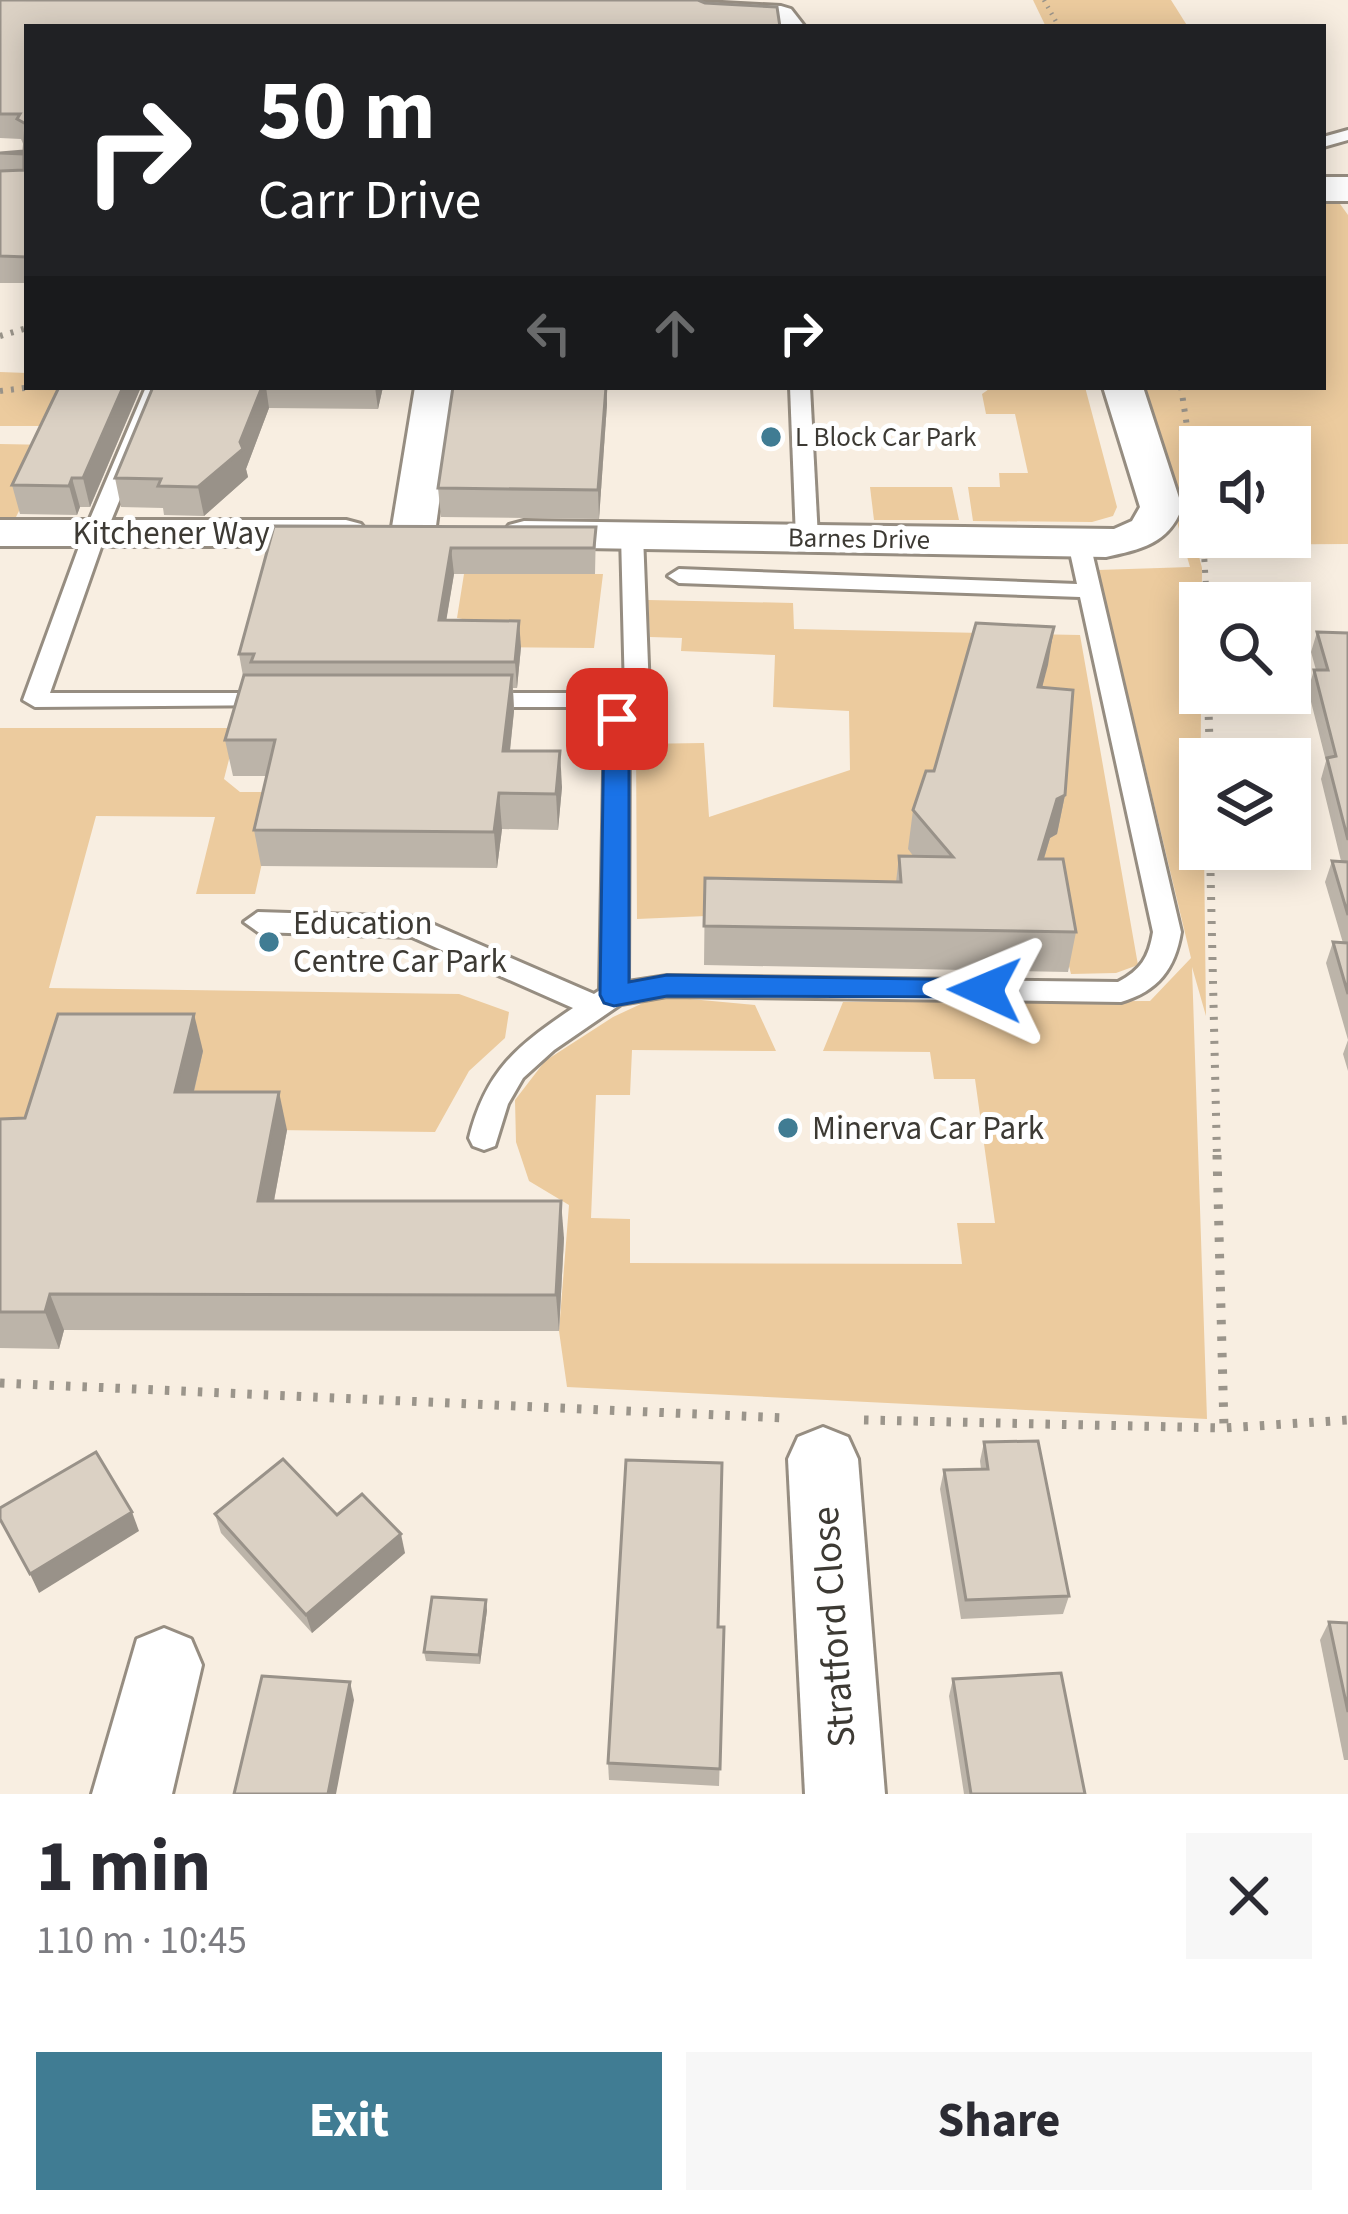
<!DOCTYPE html>
<meta charset="utf-8">
<style>
body{margin:0;font-family:"Source Sans 3",sans-serif;background:#f7f7f7;color:#2b2b33;height:100vh;display:flex;flex-direction:column;font-size:45px;white-space:nowrap}
*{box-sizing:border-box;margin:0}
p{font-size:39px;color:#7c7c81}
.icon{flex:none;width:66px;height:66px;fill:none;stroke:currentColor;stroke-width:2;stroke-linecap:round;stroke-linejoin:round}
.map{position:relative;height:1794px;overflow:hidden}
.sheet{display:flex;flex-direction:column;background:#fff;flex:1}
.sheet>*{flex:none}
.top-card{position:absolute;left:24px;top:24px;width:1302px;height:366px;border-radius:0px;box-shadow:0 6px 30px #0003;background:#202124;color:#fff;overflow:hidden}
.controls{position:absolute;left:1179px;top:426px;display:grid;gap:24px}
.controls a{display:grid;place-items:center;width:132px;height:132px;border-radius:0px;background:#fff;box-shadow:0 6px 30px #0003;font-size:60px}
.pin{position:absolute;display:grid;place-items:center;width:102px;height:102px;color:#fff;margin:-51px;border-radius:24px;box-shadow:0 6px 18px #0006}
.me{position:absolute;width:132px;margin:-66px;rotate:271deg;stroke-linejoin:round;filter:drop-shadow(0 0 9px #0008)}
.turn{display:flex;align-items:center;gap:42px;height:252px;padding:0 36px;font-size:54px}
.turn .icon{width:156px;height:156px;stroke-width:2.5}
.turn b{display:block;font-size:84px;line-height:102px}
.lanes{display:flex;align-items:center;height:114px;padding:0 36px;background:#0003;justify-content:center;gap:60px;direction:ltr}
.lanes .off{opacity:.35}
.round{display:grid;place-items:center;flex:none;width:126px;height:126px;border-radius:0px;background:#f7f7f7}
.overview{display:flex;align-items:center;justify-content:space-between;height:204px;padding:0 36px}
h1{font-size:72px;font-weight:700;line-height:90px}
.primary-button{display:flex;gap:24px;margin-top:auto;padding:24px 36px}
.primary-button a{flex:1;height:138px;border-radius:0px;background:#407c93;color:#fff;font-size:48px;font-weight:700;line-height:138px;text-align:center}
.primary-button a+a{background:#f7f7f7;color:#2b2b33}
.map>svg:first-child{display:block}
.green{fill:#eccb9e;fill-rule:evenodd}
.lines{fill:none;stroke-linecap:round;stroke-linejoin:round}
.service-casing{stroke:#968d81;stroke-width:6}
.minor-casing{stroke:#968d81;stroke-width:6}
.tertiary-casing{stroke:#968d81;stroke-width:6}
.path-far3{stroke:#9b958b;stroke-width:4.5;stroke-dasharray:1.5 6;stroke-linecap:butt}
.path-far2{stroke:#9b958b;stroke-width:6;stroke-dasharray:3 8;stroke-linecap:butt}
.path-far1{stroke:#9b958b;stroke-width:8;stroke-dasharray:3 9;stroke-linecap:butt}
.path{stroke:#9b958b;stroke-width:9;stroke-dasharray:4.5 12;stroke-linecap:butt}
.service{fill:#fff;fill-rule:evenodd}
.minor{fill:#fff;fill-rule:evenodd}
.tertiary{fill:#fff;fill-rule:evenodd}
.wall{fill:#bcb4a9}
.shaded-wall{fill:#999289}
.building{fill:#dbd1c4;stroke:#999289;stroke-width:3}
.route{fill:#1a73e8;stroke:#114b97;stroke-width:3}
.poi-dot{fill:#407c93;stroke:#fff;stroke-width:4.5}
.labels{text-anchor:middle;dominant-baseline:central;stroke-width:10;stroke-linejoin:round;paint-order:stroke}
.far-poi-label{font-size:27px;fill:#3d3a34;stroke:#fff;text-anchor:start}
.far-street-label{font-size:27px;fill:#3d3a34;stroke:#fff}
.street-label{font-size:33px;fill:#3d3a34;stroke:#fff}
.poi-label{font-size:33px;fill:#3d3a34;stroke:#fff;text-anchor:start}
.near-street-label{font-size:39px;fill:#3d3a34;stroke:#fff}
</style>
<div class="map">
<svg width="1348" height="1794" viewBox="0 0 1348 1794">
<rect width="100%" height="100%" fill="#f8eee1"/>
<g class="green">
<path d="M1033 0H1171L1188 27H1046Z"/>
<path d="M1335 197 1348 215V544L1196 545 1202 568 1200 849H1204L1206 1016 1192 967 1207 1419 567 1387 559 1331 569 1205 529 1181 516 1142 515 1100 545 1061 613 1017 658 996 755 1005 776 1051 632 1050 630 1095H596L591 1218 630 1219V1263L962 1264 957 1223H995L975 1079H934L930 1052 823 1051 843 1002 1150 1001 1191 958 1098 570 1190 567 1138 387H1323V198ZM1200 447H1290V537H1200Z"/>
<path d="M0 372 27 373V387H76L60 426H0Z"/>
<path d="M992 387H1085L1117 507 1113 516 1092 522 973 521 968 487H1000L999 473H1028L1015 414H986L982 394Z"/>
<path d="M0 444 52 445 13 523H0Z"/>
<path d="M870 487H952L959 520H874Z"/>
<path d="M464 574H603L594 648 472 647 468 620 457 618Z"/>
<path d="M648 600 793 603 794 629 1080 635 1138 965 1116 973 1071 974 1052 901 637 919 636 744 704 743 709 817 850 770 849 711 773 707 775 655 681 651 682 638 650 637Z"/>
<path d="M0 728H237L224 779 240 792H278L255 894H196L215 817 96 816 49 988 459 994 509 1012 505 1038 469 1071 435 1132 185 1129 0 1178Z"/>
</g>
<g class="lines">
<defs>
<g id="service">
<path d="M1348 130V140L1323 147V137Z"/>
<path d="M146 387H166L106 533 50 693H273L282 695 285 700 282 705 35 707 23 700 84 533Z"/>
<path d="M790 387H810L818 538 807 545 796 538Z"/>
<path d="M632 528 643 535 650 717 647 722 629 725 628 982 667 976 1118 982C1141 970 1149 957 1153 932L1080 597 679 583 668 576 679 569 1077 584 1068 543 1079 536 1090 543 1181 932C1175 969 1158 991 1121 1002L667 996 621 1004 554 1050 523 1078 508 1104 495 1146 484 1150 473 1146 469 1138C486 1070 517 1046 573 1008L412 937 258 932 244 922 258 912 416 917 594 994 600 990 605 719 626 707H479L467 700 479 693H625L621 535Z"/>
</g>
<g id="minor">
<path d="M663 0 781 6 791 9 805 27 705 22Z"/>
<path d="M415 387H455L435 533 428 542 413 546 398 542 391 533Z"/>
<path d="M1103 387H1143L1182 507C1169 544 1141 549 1106 557L524 547 509 543 502 534 509 525 524 521 1114 529 1132 521 1140 507Z"/>
<path d="M0 520H346L361 524 368 533 361 542 346 546H0Z"/>
<path d="M823 1427 848 1437 858 1459 885 1794H805L788 1459 798 1437Z"/>
<path d="M164 1628 191 1639 202 1665 172 1794H92L137 1639Z"/>
</g>
<rect id="tertiary" x="1323" y="177" width="25" height="24"/>
</defs>
<use href="#service" class="service-casing"/>
<use href="#minor" class="minor-casing"/>
<use href="#tertiary" class="tertiary-casing"/>
<path class="path-far3" d="M1044 0 1059 27"/>
<g class="path-far2">
<path d="M0 336 27 328"/>
<path d="M1181 387 1188 433"/>
<path d="M0 391 33 387"/>
<path d="M1203 537 1207 603"/>
</g>
<g class="path-far1">
<path d="M1208 693 1210 759"/>
<path d="M1210 849 1217 1158"/>
</g>
<g class="path">
<path d="M1217 1155 1224 1428"/>
<path d="M0 1383 785 1418"/>
<path d="M864 1420 1224 1428 1348 1420"/>
</g>
<use href="#service" class="service"/>
<use href="#minor" class="minor"/>
<use href="#tertiary" class="tertiary"/>
</g>
<g class="wall">
<path d="M0 0 27 27V283H0V153L24 151V146L21 139 0 138Z"/>
<path d="M59 387H141L90 507H80L77 515 20 514 12 485Z"/>
<path d="M153 387H383L378 409 269 408 246 469 248 477 204 516 164 515 163 508 121 507 115 478Z"/>
<path d="M453 387H607V404L599 519 441 517 438 488Z"/>
<path d="M274 526 596 527 595 574H454L446 620 521 647 517 688H513L514 711 510 751 562 787 558 830 502 829 497 868 261 866 254 830 266 776H233L225 740 243 676 239 654Z"/>
<path d="M1054 627 1042 688 1065 795 1057 834 1050 838 1044 859 1076 932 1068 972 704 965 705 878 896 882 899 856 914 857 908 849 913 810 934 771Z"/>
<path d="M1317 632 1348 633V1071L1343 1054 1348 1040 1326 963 1333 942 1343 943 1325 882 1332 861H1341L1321 779 1326 761 1308 690 1314 670H1316L1311 652Z"/>
<path d="M203 1051 194 1092 287 1130 274 1201 564 1238 559 1331 64 1330 59 1349 0 1348V1119L25 1118Z"/>
<path d="M984 1442 1069 1596 1063 1614 961 1619 940 1489 944 1470 981 1469 980 1461Z"/>
<path d="M215 1514 337 1515 405 1553 312 1633 221 1533Z"/>
<path d="M487 1610 480 1664 426 1661 424 1652Z"/>
<path d="M1329 1622 1348 1623V1760H1344L1320 1640Z"/>
<path d="M718 1627H724L719 1786 609 1780 608 1763Z"/>
<path d="M953 1679 1085 1794H964L949 1696Z"/>
</g>
<g class="shaded-wall">
<path d="M123 387H141L90 507 83 478Z"/>
<path d="M262 387H266L269 408 246 469 248 477 204 516 198 487 240 442Z"/>
<path d="M375 387H383L378 409Z"/>
<path d="M606 387 607 404 599 519 598 490Z"/>
<path d="M72 478 80 507 77 515 69 486Z"/>
<path d="M451 548 454 574 442 646 439 620Z"/>
<path d="M519 621 521 647 517 688 515 662Z"/>
<path d="M1054 627 1048 665 1032 726 1038 687Z"/>
<path d="M512 675 514 711 506 787 503 751Z"/>
<path d="M560 751 562 787 558 830 556 794Z"/>
<path d="M499 793 502 829 497 868 494 832Z"/>
<path d="M1065 795 1057 834 1050 838 1032 898 1039 859 1057 799Z"/>
<path d="M194 1014 203 1051 185 1129 175 1092Z"/>
<path d="M279 1092 287 1130 267 1238 258 1201Z"/>
<path d="M561 1201 564 1238 559 1331 556 1295Z"/>
<path d="M50 1294 64 1330 59 1349 45 1312Z"/>
<path d="M132 1512 139 1531 39 1593 30 1574Z"/>
<path d="M401 1534 405 1553 312 1633 306 1615Z"/>
<path d="M486 1600 487 1610 480 1664 479 1655Z"/>
<path d="M350 1682 354 1700 336 1794H328Z"/>
</g>
<g class="building">
<path d="M0 0H698L705 3 777 7 780 27H27V257L0 256V171L24 170V154L0 153 24 151 26 124 17 119 20 114H0Z"/>
<path d="M59 387H123L83 478H72L69 486 12 485Z"/>
<path d="M153 387H262L240 442 243 449 198 487 158 486 161 479 115 478Z"/>
<path d="M453 387H606L598 490 438 488Z"/>
<path d="M274 526 596 527 594 548H451L439 620 519 621 515 662H251L254 654H239Z"/>
<path d="M976 623 1054 627 1038 687 1073 690 1065 795 1057 799 1039 859H1063L1076 932 704 926 705 878 901 882 899 856 953 857 913 810 926 771H934Z"/>
<path d="M1317 632 1348 633V840L1327 758 1336 756 1314 670H1328Z"/>
<path d="M244 675H512L503 751H560L556 794 499 793 494 832 254 830 275 740H225Z"/>
<path d="M1332 861 1348 862V915Z"/>
<path d="M1333 942 1348 943V994Z"/>
<path d="M58 1014H194L175 1092H279L258 1201H561L556 1295 50 1294 45 1312H0V1119L25 1118Z"/>
<path d="M1038 1441 1069 1596 966 1600 944 1470 988 1469 984 1442Z"/>
<path d="M96 1452 132 1512 30 1574 0 1519V1508Z"/>
<path d="M283 1459 337 1515 362 1494 401 1534 306 1615 215 1514Z"/>
<path d="M626 1460 722 1463 718 1627H724L720 1769 608 1763Z"/>
<path d="M432 1597 486 1600 479 1655 424 1652Z"/>
<path d="M1329 1622 1348 1623V1712Z"/>
<path d="M1061 1673 1085 1794H971L953 1679Z"/>
<path d="M262 1676 350 1682 328 1794H234Z"/>
</g>
<path class="route" d="M617 711 629 719V982L667 975 985 980 995 983 999 990 995 997 667 996 614 1006 604 1003 600 995 604 719Z"/>
<g class="poi-dot">
<circle cx="771" cy="437" r="12"/>
<circle cx="269" cy="942" r="12"/>
<circle cx="788" cy="1128" r="12"/>
</g>
<g class="labels">
<g class="far-poi-label">
<text x="795" y="437">L Block Car Park</text>
</g>
<g class="far-street-label">
<text transform="translate(859 539) rotate(1)">Barnes Drive</text>
</g>
<g class="street-label">
<text x="171" y="533">Kitchener Way</text>
</g>
<g class="poi-label">
<text x="293" y="923">Education<tspan x="293" dy="38">Centre Car Park</tspan></text>
<text x="812" y="1128">Minerva Car Park</text>
</g>
<g class="near-street-label">
<text transform="translate(834 1627) rotate(-94)">Stratford Close</text>
</g>
</g>
</svg>
<div class="controls">
<a><svg class="icon" aria-label="sound" viewBox="0 0 24 24"><path d="M4 9h4l5-4v14l-5-4H4zM17 9q2 3 0 6"/></svg></a>
<a><svg class="icon" aria-label="search" viewBox="0 0 24 24"><circle cx="10" cy="10" r="6"/><path d="M15 15l6 6"/></svg></a>
<a><svg class="icon" aria-label="layers" viewBox="0 0 24 24"><path d="M12 4l9 5-9 5-9-5zM3 14l9 5 9-5"/></svg></a>
</div>
<div class="pin" style="left:617px;top:719px;background:#d93025"><svg class="icon" aria-label="arrive" viewBox="0 0 24 24"><path d="M6 21V4h12l-3 4 3 4H6"/></svg></div>
<svg class="me" style="left:985px;top:990px" viewBox="-20 -20 40 40"><path d="M0-17L14 15 0 8-14 15z" fill="#1a73e8" stroke="#fff" stroke-width="4"/></svg>
<div class="top-card">
<div class="turn"><svg class="icon" aria-label="right" viewBox="0 0 24 24"><path d="M7 20v-9h11M14 6l5 5-5 5"/></svg><div><b>50 m</b>Carr Drive</div></div>
<div class="lanes"><svg class="icon off" aria-label="left" viewBox="0 0 24 24"><path d="M17 20v-9H6M10 6l-5 5 5 5"/></svg><svg class="icon off" aria-label="ahead" viewBox="0 0 24 24"><path d="M12 20V5M6 11l6-6 6 6"/></svg><svg class="icon" aria-label="right" viewBox="0 0 24 24"><path d="M7 20v-9h11M14 6l5 5-5 5"/></svg></div>
</div>
</div>
<section class="sheet">
<div class="overview"><div><h1>1 min</h1><p>110 m · 10:45</p></div><a class="round"><svg class="icon" aria-label="close" viewBox="0 0 24 24"><path d="M6 6l12 12M18 6L6 18"/></svg></a></div>
<div class="primary-button"><a>Exit</a><a>Share</a></div>
</section>
